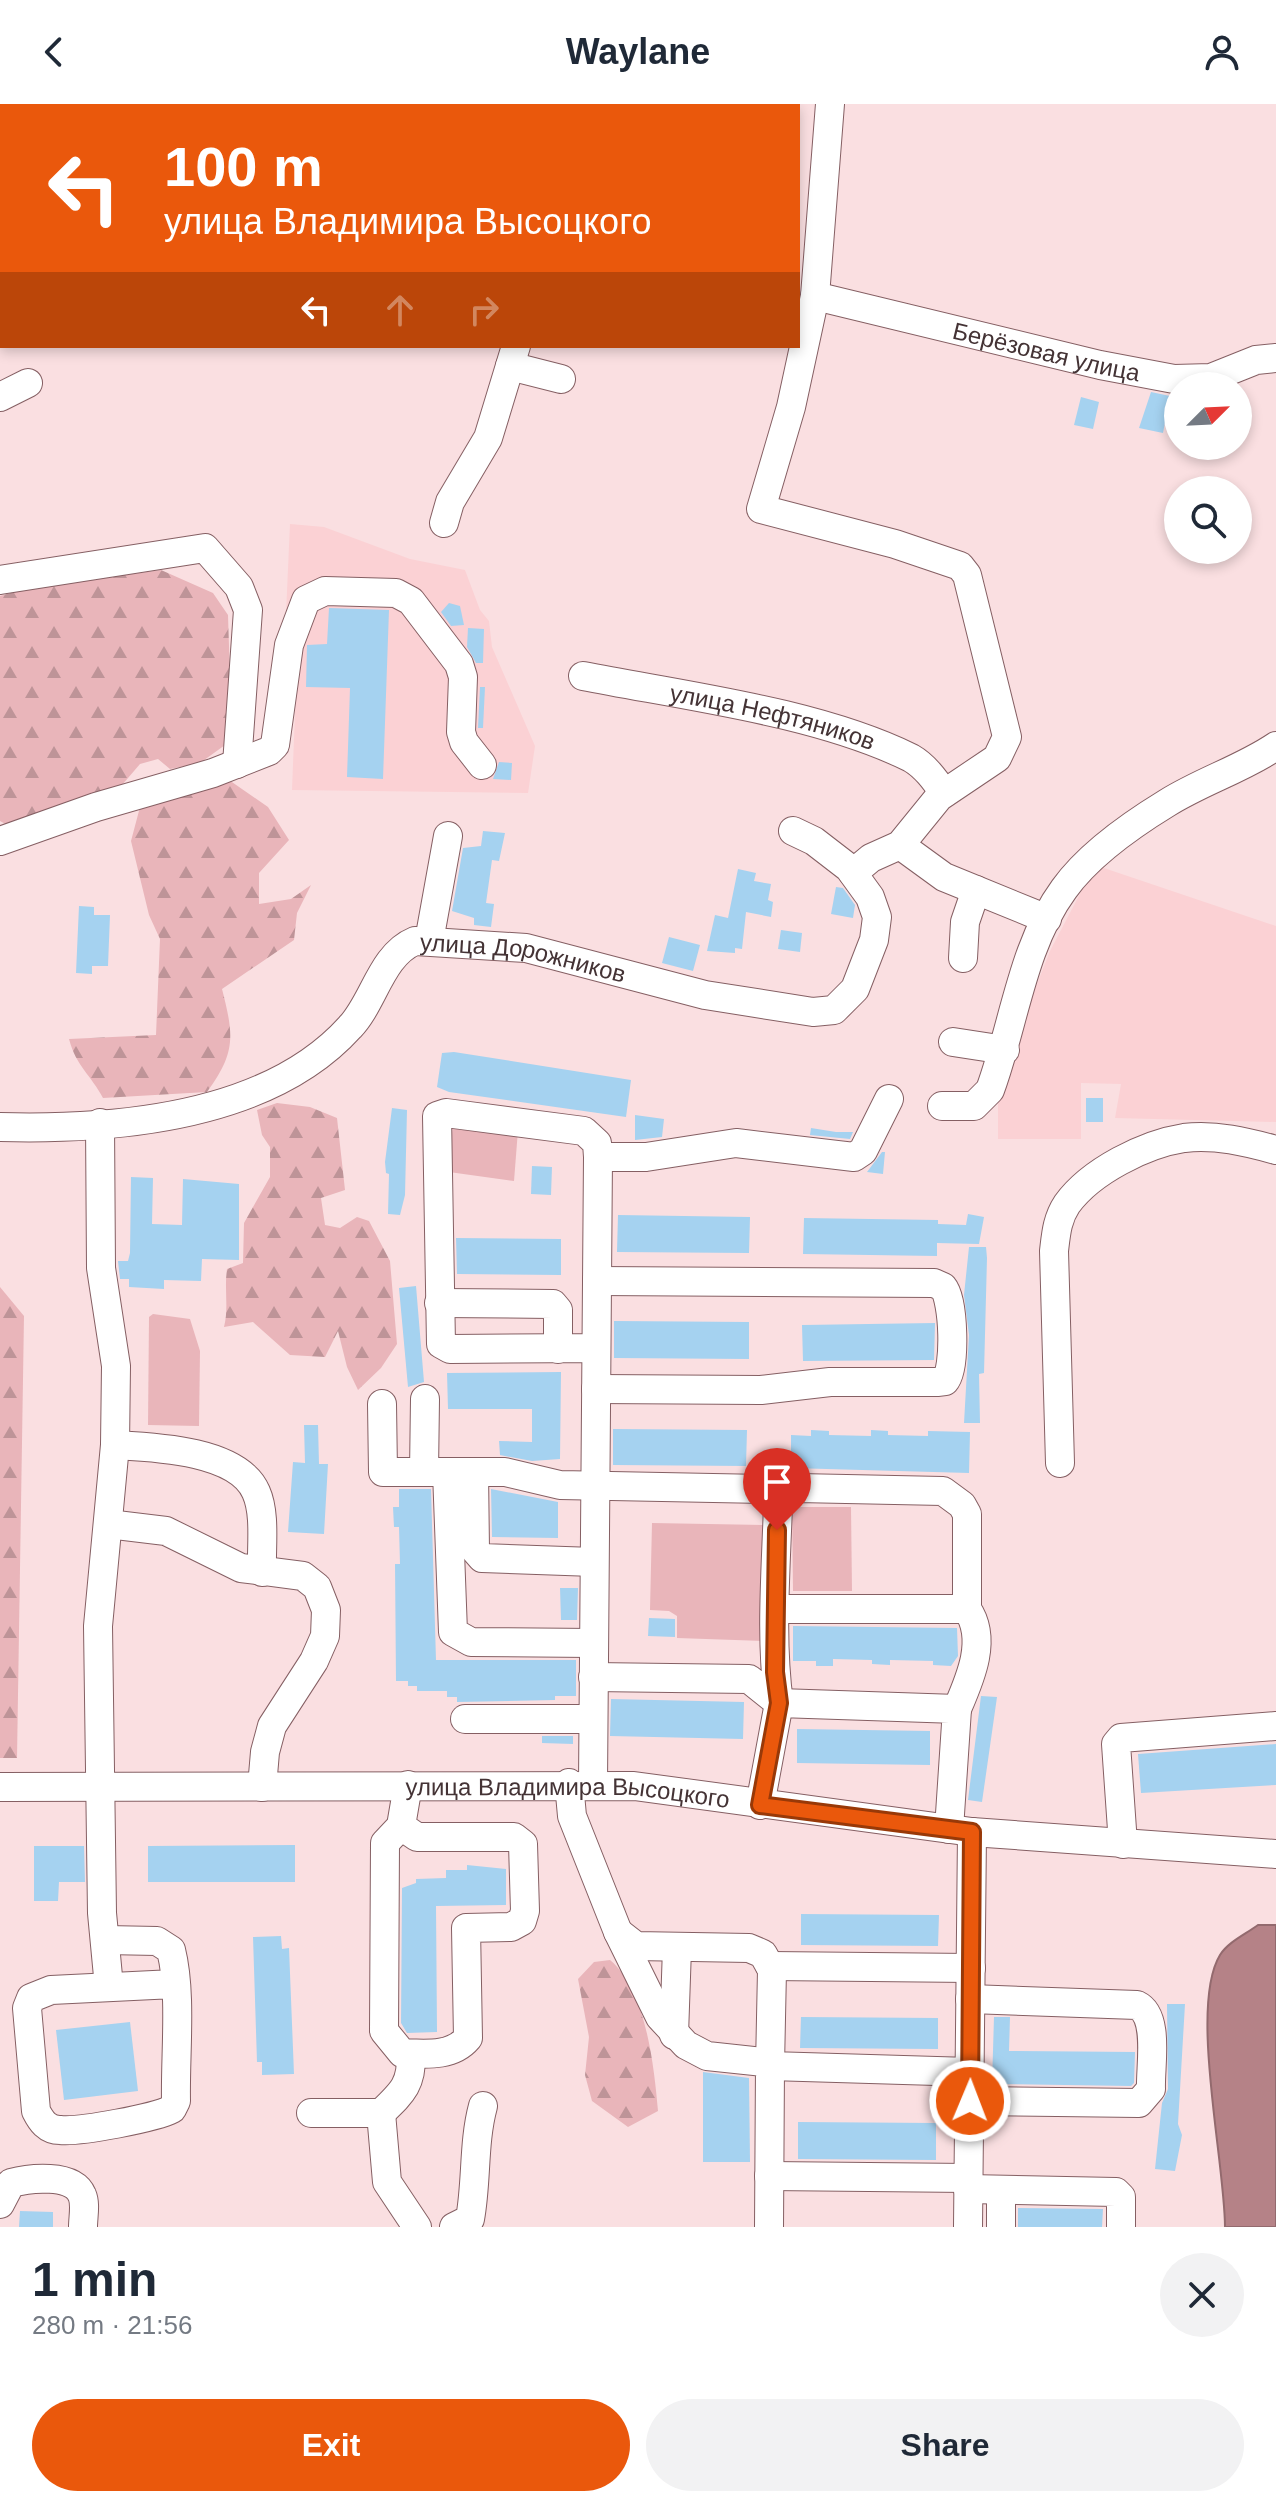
<!DOCTYPE html>
<meta charset="utf-8">
<style>
body{margin:0;font-family:Helvetica,sans-serif;background:#f2f2f3;color:#1f2937;height:100vh;display:flex;flex-direction:column;font-size:30px;white-space:nowrap}
*{box-sizing:border-box;margin:0}
p{font-size:26px;color:#747a83}
.icon{flex:none;width:44px;height:44px;fill:none;stroke:currentColor;stroke-width:2;stroke-linecap:round;stroke-linejoin:round}
.map{position:relative;height:2123px;overflow:hidden}
.side{display:flex;flex-direction:column;background:#fff;flex:1}
.side>*{flex:none}
.banner{position:absolute;left:0px;top:0px;width:800px;height:244px;box-shadow:0 4px 12px #0003;background:#ea580c;color:#fff;overflow:hidden}
.needle{width:52px;rotate:66deg}
.buttons{position:absolute;left:1164px;top:268px;display:grid;gap:16px}
.buttons a{display:grid;place-items:center;width:88px;height:88px;border-radius:50%;background:#fff;box-shadow:0 4px 12px #0003;font-size:40px}
.pin{position:absolute;display:grid;place-items:center;width:68px;height:68px;color:#fff;margin:-82px -34px;border-radius:50% 50% 50% 0;rotate:-45deg;box-shadow:0 0 8px #0007}
.pin .icon{rotate:45deg}
.me{position:absolute;width:88px;margin:-44px;rotate:1deg;stroke-linejoin:round;filter:drop-shadow(0 0 6px #0008)}
.turn{display:flex;align-items:center;gap:28px;height:168px;padding:0 32px;font-size:36px}
.turn .icon{width:104px;height:104px;stroke-width:2.5}
.turn b{display:block;font-size:56px;line-height:68px}
.lanes{display:flex;align-items:center;height:76px;padding:0 32px;background:#0003;justify-content:center;gap:40px;direction:ltr}
.lanes .off{opacity:.35}
.round{display:grid;place-items:center;flex:none;width:84px;height:84px;border-radius:42px;background:#f2f2f3}
.headline{display:flex;align-items:center;justify-content:space-between;height:136px;padding:0 32px}
h1{font-size:48px;font-weight:600;line-height:60px}
.action{display:flex;gap:16px;margin-top:auto;padding:16px 32px}
.action a{flex:1;height:92px;border-radius:48px;background:#ea580c;color:#fff;font-size:32px;font-weight:600;line-height:92px;text-align:center}
.action a+a{background:#f2f2f3;color:#1f2937}
header{display:flex;justify-content:space-between;align-items:center;height:104px;padding:0 32px;background:#fff;font-size:36px;font-weight:600}
.map>svg:first-child{display:block}
.built{fill:#fbd1d4}
.forest{fill:url(#forest-firs)}
.park{fill:#e9b5ba}
.water{fill:#b58287;stroke:#936a6e;stroke-width:2}
.building{fill:#a5d2f0}
.lines{fill:none;stroke-linecap:round;stroke-linejoin:round}
.minor-casing{stroke:#855f63;stroke-width:30}
.minor{stroke:#fff;stroke-width:28}
.route-casing{stroke:#983908;stroke-width:20}
.route{stroke:#ea580c;stroke-width:14}
.labels{text-anchor:middle;dominant-baseline:central;stroke-width:7;stroke-linejoin:round;paint-order:stroke}
.street-label{font-size:24px;fill:#443335;stroke:#fff}
</style>
<header><svg class="icon" aria-label="back" viewBox="0 0 24 24"><path d="M15 5l-7 7 7 7"/></svg>Waylane<svg class="icon" aria-label="person" viewBox="0 0 24 24"><circle cx="12" cy="8" r="4"/><path d="M4 21q1-7 8-7t8 7"/></svg></header>
<div class="map">
<svg width="1276" height="2123" viewBox="0 0 1276 2123">
<defs>
<pattern id="forest-firs" width="22" height="20" patternUnits="userSpaceOnUse" patternTransform="scale(2)"><rect width="22" height="20" fill="#e9b5ba"/><path d="M5 1l3.5 6h-7zM16 11l3.5 6h-7z" fill="#be9498"/></pattern>
</defs>
<rect width="100%" height="100%" fill="#fadfe1"/>
<g class="built">
<path d="M290 420 324 423 410 455 465 466 480 506 489 517 492 543 535 642 528 689 292 686 298 533 285 532Z"/>
<path d="M1095 761 1276 822V1018L1115 1014 1121 980 1081 979V1035H998V979L1050 847Z"/>
</g>
<g class="forest">
<path d="M161 466 213 489 228 511 232 636 200 659 170 665 158 655 140 660 116 688 9 722 0 717V492L28 484Z"/>
<path d="M229 676 268 703 289 736 259 769V800L291 795 311 781 297 809 294 836 222 885C234 932 236 948 207 988L103 994C91 971 76 962 69 935L156 931 160 835 149 811 131 737 140 703Z"/>
<path d="M277 999 310 1003 337 1014 345 1086 321 1094 325 1121 340 1124 357 1113 369 1117 390 1157 397 1240 381 1264 358 1286 347 1263 338 1227 325 1253 290 1251 253 1218 224 1223C229 1204 224 1185 227 1165L243 1159 244 1119 270 1073V1043L262 1031 257 1006Z"/>
<path d="M0 1183 24 1212 17 1654H0Z"/>
<path d="M610 1856C646 1886 654 1961 658 2007L628 2023 592 1997 585 1971 589 1933 578 1875 594 1858Z"/>
</g>
<g class="park">
<path d="M453 1017 518 1026 514 1077 449 1068Z"/>
<path d="M153 1210 190 1215 200 1247 199 1322 148 1321 149 1213Z"/>
<path d="M792 1403H851L852 1487H793Z"/>
<path d="M652 1419 769 1421 765 1537 677 1534V1512L669 1507 650 1506Z"/>
</g>
<path class="water" d="M1258 1821H1276V2123H1225C1225 2058 1189 1902 1220 1851 1228 1838 1246 1830 1258 1821Z"/>
<g class="building">
<path d="M1151 288 1170 292 1163 329 1139 324Z"/>
<path d="M1081 293 1099 298 1093 325 1074 321Z"/>
<path d="M449 499 460 502 464 521 451 522 441 508Z"/>
<path d="M329 504 389 506 383 675 347 673 350 584 306 583 307 541 327 540Z"/>
<path d="M468 524 484 525 483 559H476L467 543Z"/>
<path d="M480 583H485L483 624H478Z"/>
<path d="M499 658 512 659 511 676 493 675Z"/>
<path d="M483 727 505 729 499 757 492 756 486 799 494 800 491 823 474 821V814L452 807 463 744 481 742Z"/>
<path d="M738 765 756 769 754 777 771 780 768 796 773 798 771 813 746 808 742 845 735 844V849L707 847 715 811 728 814Z"/>
<path d="M836 783 843 784 855 801 853 814 831 810Z"/>
<path d="M79 802 94 803V811H110L108 862H92V870L76 869Z"/>
<path d="M781 826 802 829 800 848 778 845Z"/>
<path d="M669 833 700 841 693 867 662 859Z"/>
<path d="M454 948 631 976 626 1013 449 988 437 983 442 949Z"/>
<rect x="1086" y="994" width="17" height="24"/>
<path d="M392 1004 407 1006 405 1091 400 1111 388 1110 389 1070 386 1069 385 1058Z"/>
<path d="M635 1011 664 1015 662 1033 635 1036Z"/>
<path d="M811 1024 836 1028H853L850 1035 810 1031Z"/>
<path d="M882 1048H885L883 1070 867 1068Z"/>
<path d="M532 1062 552 1063 551 1091 531 1090Z"/>
<path d="M131 1073 153 1074 152 1120 182 1121 183 1075 239 1080V1156L202 1155 201 1177 164 1176V1185L129 1183V1175H120L118 1157H128L130 1149Z"/>
<path d="M968 1110 984 1113 979 1140 937 1139V1152L803 1150 804 1114 938 1116V1120L966 1121Z"/>
<path d="M618 1111 750 1113 749 1149 617 1148Z"/>
<path d="M456 1134 561 1135V1171L457 1170Z"/>
<path d="M969 1143H986L987 1154 984 1269 979 1270 980 1319H964L969 1231 964 1191Z"/>
<path d="M416 1182 424 1278 408 1283 399 1184Z"/>
<path d="M614 1217 749 1218V1255L614 1254Z"/>
<path d="M935 1219 934 1256 803 1257 802 1221Z"/>
<path d="M561 1268 560 1355 532 1357 500 1351 499 1337 532 1338V1305H448L447 1269Z"/>
<path d="M304 1321H318L319 1360H328L324 1430 288 1428 293 1358 305 1359Z"/>
<path d="M613 1325 747 1326 746 1362 613 1361Z"/>
<path d="M811 1326 829 1327V1331L871 1332V1326L888 1327V1331L928 1332V1327L970 1328 969 1369 791 1364V1331L811 1332Z"/>
<path d="M399 1385H431L436 1556H576V1592H555V1596L457 1598V1593H447V1587H417V1582H408V1577H396L395 1460H400L399 1423H394L393 1403H399Z"/>
<path d="M491 1385 558 1398V1434L492 1433Z"/>
<path d="M560 1484H578L577 1516H561Z"/>
<path d="M649 1514 675 1515V1533L648 1532Z"/>
<path d="M793 1522 957 1524 958 1552 951 1562 933 1561V1557L890 1556V1561L872 1560V1556L833 1555V1562H816V1557H793Z"/>
<path d="M981 1592 997 1593 982 1698 968 1696Z"/>
<path d="M611 1595 744 1598 743 1635 610 1632Z"/>
<path d="M797 1625 930 1627V1661L797 1659Z"/>
<path d="M542 1632H573V1640L542 1639Z"/>
<path d="M1276 1640V1681L1141 1689 1138 1650Z"/>
<path d="M295 1741V1778H148V1742Z"/>
<path d="M34 1742H84L85 1778H59L58 1797H34Z"/>
<path d="M467 1761 506 1765V1801L436 1802 437 1928 407 1929 401 1919 402 1784 416 1779V1775L446 1774V1766H467Z"/>
<path d="M801 1810 939 1811 938 1842 801 1841Z"/>
<path d="M281 1832 282 1845 289 1844 294 1970 262 1971V1958H257L253 1833Z"/>
<path d="M1167 1900H1185L1178 2020 1182 2031 1175 2067 1155 2065 1162 1999 1168 1985Z"/>
<path d="M801 1913 938 1914V1945L800 1944Z"/>
<path d="M994 1913H1010L1009 1947 1135 1948 1134 1979 1131 1982 992 1980Z"/>
<path d="M130 1918 138 1987 64 1996 56 1926Z"/>
<path d="M703 1968 749 1974 750 2058H703Z"/>
<path d="M798 2018 936 2019V2056L798 2055Z"/>
<path d="M1018 2104 1103 2105 1102 2123H1018Z"/>
<path d="M20 2107 53 2108V2123H19Z"/>
</g>
<g class="lines">
<defs>
<g id="minor">
<path d="M423 0 425 2"/>
<path d="M830 0 815 192 791 303 761 405 895 440 960 462 967 471 1007 633 997 654 939 693 900 741 871 754 853 769"/>
<path d="M290 2V0"/>
<path d="M582 2 583 0"/>
<path id="s1" d="M815 192 1100 261 1174 275 1211 274 1256 256 1276 254"/>
<path d="M510 262 561 275"/>
<path d="M0 293 28 279"/>
<path d="M444 419 450 398 488 334 516 242"/>
<path d="M0 476 205 444 239 483 248 506 237 660"/>
<path id="s2" d="M583 572C685 592 818 608 911 654 925 662 935 676 944 689"/>
<path d="M0 737 96 703 213 669 269 647 275 641 289 541 306 496 325 487 396 489 411 497 459 560 463 573 461 628 464 638 482 661"/>
<path d="M900 741 944 773 1047 815"/>
<path d="M429 837 448 732"/>
<path d="M963 854 965 818 976 786"/>
<path d="M953 938 1005 946"/>
<path d="M942 1002H974L990 986C1014 921 1022 842 1064 785 1089 750 1131 721 1167 699 1202 677 1242 665 1276 642"/>
<path d="M100 1019 101 1164 116 1262 115 1341 98 1522 102 1809 109 1883"/>
<path id="s3" d="M0 1023C114 1026 268 1014 350 923 374 898 381 851 415 837L526 844 705 891 813 908 834 906 855 885 874 836 877 813 870 793 849 764 814 737 793 727"/>
<path d="M598 1053H646L736 1039 854 1053 863 1047 889 995"/>
<path d="M439 1199 553 1200 558 1206V1245"/>
<path d="M596 1285 761 1286 830 1278H937L945 1277C956 1265 954 1196 943 1183L934 1179 597 1177"/>
<path d="M382 1300 383 1368H505L560 1381 765 1385"/>
<path d="M115 1341C153 1343 238 1346 256 1388 266 1410 261 1444 262 1468"/>
<path d="M1060 1359 1054 1147C1056 1130 1057 1115 1067 1100 1091 1067 1145 1040 1184 1034 1215 1030 1247 1038 1276 1046"/>
<path d="M424 1368 425 1295"/>
<path d="M447 1368 453 1528 471 1538 593 1539"/>
<path d="M474 1368 475 1446 482 1454 594 1458"/>
<path d="M108 1420 166 1427 241 1464 303 1472 317 1483 326 1506 325 1532 314 1557 272 1622 265 1648 262 1683"/>
<path d="M593 1573 749 1575 779 1599C770 1534 776 1466 778 1400L798 1384 943 1387 962 1401 967 1410V1505H776"/>
<path d="M957 1605C970 1575 988 1535 967 1505"/>
<path d="M465 1615H592"/>
<path d="M569 1679 572 1712 618 1828 660 1913 686 1941 707 1952 764 1958 770 1962 769 2123"/>
<path d="M593 1680 598 1053 597 1039 584 1027 446 1009 437 1012 441 1240 450 1245 596 1244"/>
<path id="s4" d="M0 1683 634 1682 972 1728 1276 1750"/>
<path d="M760 1701 779 1599 957 1605 949 1725"/>
<path d="M401 1722 417 1733H514L523 1740 525 1807 522 1817 511 1823 466 1824 468 1934C452 1953 426 1950 402 1949L384 1927 385 1739 401 1722 408 1681"/>
<path d="M1123 1740 1116 1640 1121 1634 1276 1622"/>
<path d="M618 1828 636 1842 749 1844 763 1850 772 1866 770 1962 970 1968"/>
<path d="M106 1836 157 1837 171 1846C182 1890 175 1950 176 1997L172 2005C155 2014 80 2028 60 2026 47 2026 41 2017 36 2007L27 1904 31 1894 51 1886 174 1880"/>
<path d="M770 1862 971 1864"/>
<path d="M674 1931 677 1844"/>
<path d="M970 1997 1139 1999 1151 1985C1150 1962 1160 1912 1137 1901L970 1895"/>
<path d="M311 2009H381L387 2078 417 2123"/>
<path d="M381 2009C403 1988 412 1980 411 1950"/>
<path d="M769 2072 968 2074"/>
<path d="M968 2085 1116 2088 1121 2093V2123"/>
<path d="M1001 2086V2123"/>
<path d="M0 2100 11 2079C29 2074 73 2069 82 2091 86 2100 83 2113 83 2123"/>
<path d="M454 2123 470 2115C477 2077 473 2039 483 2002"/>
<path d="M968 2123 972 1728"/>
</g>
</defs>
<use href="#minor" class="minor-casing"/>
<use href="#minor" class="minor"/>
</g>
<g class="lines">
<defs>
<path id="route" d="M777 1426 775 1568 779 1599 760 1701 972 1728 970 1997"/>
</defs>
<use href="#route" class="route-casing"/>
<use href="#route" class="route"/>
</g>
<g class="labels">
<g class="street-label">
<text stroke="none"><textPath href="#s1" startOffset="238">Берёзовая улица</textPath></text>
<text stroke="none"><textPath href="#s2" startOffset="194">улица Нефтяников</textPath></text>
<text stroke="none"><textPath href="#s3" startOffset="594">улица Дорожников</textPath></text>
<text stroke="none"><textPath href="#s4" startOffset="568">улица Владимира Высоцкого</textPath></text>
</g>
</g>
</svg>
<div class="buttons">
<a><svg class="needle" viewBox="-14 -14 28 28"><path d="M0-13l5 13h-10z" fill="#e53935"/><path d="M0 13l5-13h-10z" fill="#747a83"/></svg></a>
<a><svg class="icon" aria-label="search" viewBox="0 0 24 24"><circle cx="10" cy="10" r="6"/><path d="M15 15l6 6"/></svg></a>
</div>
<div class="pin" style="left:777px;top:1426px;background:#d93025"><svg class="icon" aria-label="arrive" viewBox="0 0 24 24"><path d="M6 21V4h12l-3 4 3 4H6"/></svg></div>
<svg class="me" style="left:970px;top:1997px" viewBox="-20 -20 40 40"><circle r="17" fill="#ea580c" stroke="#fff" stroke-width="3"/><path d="M0-11L8 9 0 5-8 9z" fill="#fff"/></svg>
<div class="banner">
<div class="turn"><svg class="icon" aria-label="left" viewBox="0 0 24 24"><path d="M17 20v-9H6M10 6l-5 5 5 5"/></svg><div><b>100 m</b>улица Владимира Высоцкого</div></div>
<div class="lanes"><svg class="icon" aria-label="left" viewBox="0 0 24 24"><path d="M17 20v-9H6M10 6l-5 5 5 5"/></svg><svg class="icon off" aria-label="ahead" viewBox="0 0 24 24"><path d="M12 20V5M6 11l6-6 6 6"/></svg><svg class="icon off" aria-label="right" viewBox="0 0 24 24"><path d="M7 20v-9h11M14 6l5 5-5 5"/></svg></div>
</div>
</div>
<section class="side">
<div class="headline"><div><h1>1 min</h1><p>280 m · 21:56</p></div><a class="round"><svg class="icon" aria-label="close" viewBox="0 0 24 24"><path d="M6 6l12 12M18 6L6 18"/></svg></a></div>
<div class="action"><a>Exit</a><a>Share</a></div>
</section>
